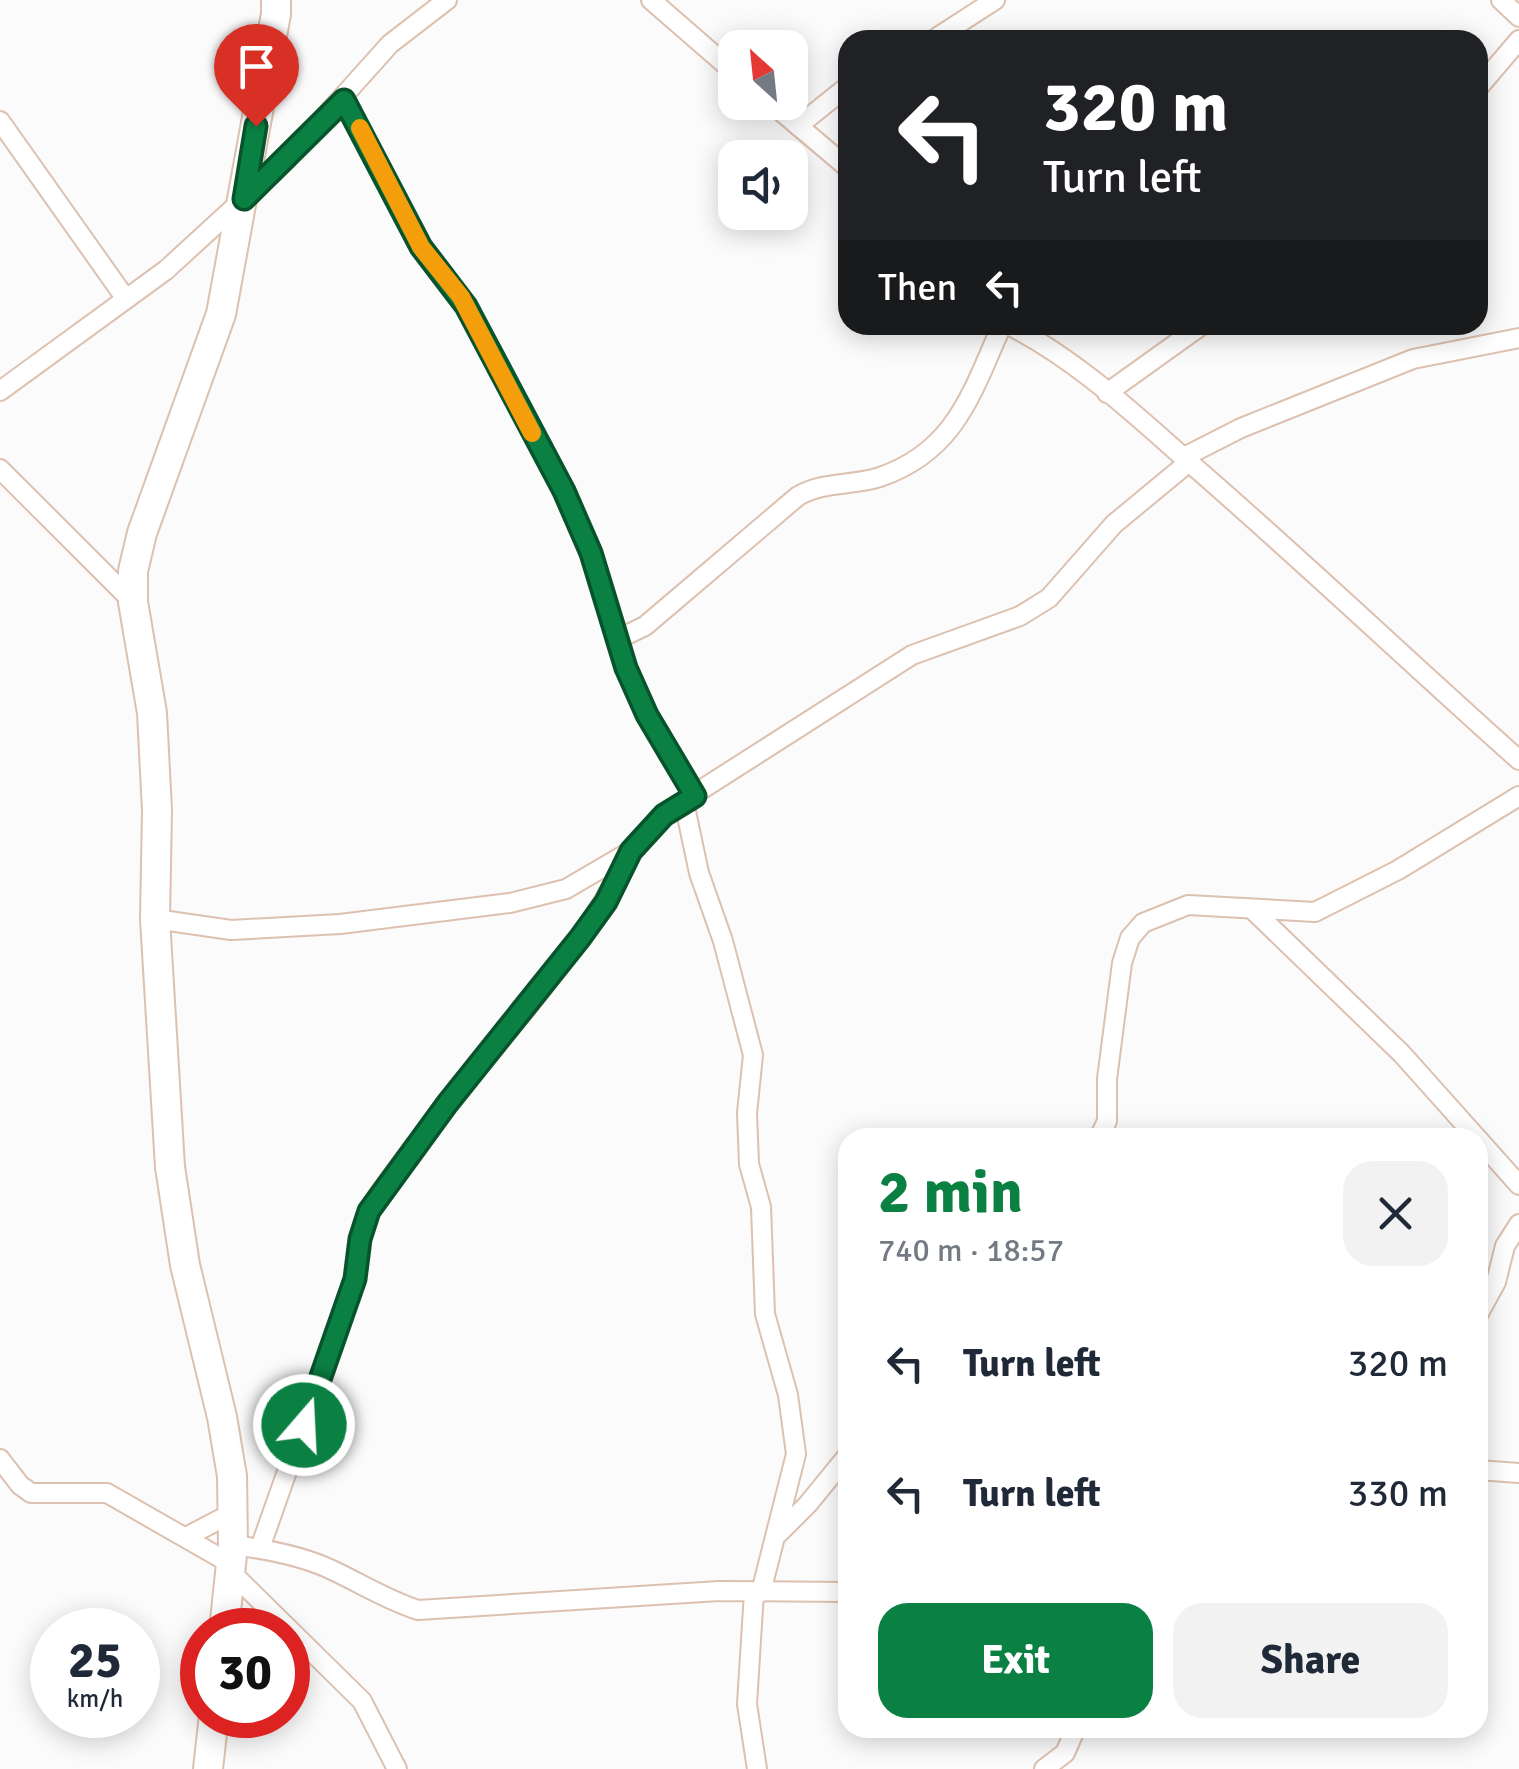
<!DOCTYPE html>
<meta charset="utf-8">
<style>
body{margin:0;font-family:Signika,sans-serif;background:#f2f2f3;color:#1f2937;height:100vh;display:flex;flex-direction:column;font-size:38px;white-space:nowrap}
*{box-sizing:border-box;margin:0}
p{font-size:32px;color:#747a83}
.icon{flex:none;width:55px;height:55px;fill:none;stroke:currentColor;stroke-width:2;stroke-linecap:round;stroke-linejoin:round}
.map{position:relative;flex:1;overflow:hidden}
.panel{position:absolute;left:838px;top:1128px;width:650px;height:610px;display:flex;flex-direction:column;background:#fff;border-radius:30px;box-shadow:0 5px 25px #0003}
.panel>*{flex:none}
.top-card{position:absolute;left:838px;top:30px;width:650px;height:305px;border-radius:30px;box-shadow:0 5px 25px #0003;background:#202124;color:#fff;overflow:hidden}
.needle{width:65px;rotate:333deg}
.fabs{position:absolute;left:718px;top:30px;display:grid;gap:20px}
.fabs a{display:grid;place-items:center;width:90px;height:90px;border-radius:20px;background:#fff;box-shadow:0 5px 25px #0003;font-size:50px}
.speed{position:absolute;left:30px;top:1608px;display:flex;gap:20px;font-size:50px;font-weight:700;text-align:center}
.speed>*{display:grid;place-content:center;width:130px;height:130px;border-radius:50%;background:#fff;box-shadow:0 5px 25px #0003;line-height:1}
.speed small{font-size:25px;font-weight:400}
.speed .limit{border:15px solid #d22;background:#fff;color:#111}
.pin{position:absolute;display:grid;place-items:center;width:85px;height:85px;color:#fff;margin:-102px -42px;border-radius:50% 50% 50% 0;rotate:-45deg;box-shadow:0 0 10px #0007}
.pin .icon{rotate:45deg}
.me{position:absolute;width:110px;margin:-55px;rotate:19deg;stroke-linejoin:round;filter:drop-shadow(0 0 8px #0008)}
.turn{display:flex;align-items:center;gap:35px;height:210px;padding:0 40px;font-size:45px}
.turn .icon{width:130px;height:130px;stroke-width:2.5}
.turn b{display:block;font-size:70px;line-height:85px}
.then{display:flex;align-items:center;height:95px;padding:0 40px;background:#0003;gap:20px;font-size:38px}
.round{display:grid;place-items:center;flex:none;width:105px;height:105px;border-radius:30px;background:#f2f2f3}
.overview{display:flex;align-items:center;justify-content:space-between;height:170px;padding:0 40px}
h1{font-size:60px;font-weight:700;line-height:75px;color:#0b8043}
.action{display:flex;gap:20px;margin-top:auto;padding:20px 40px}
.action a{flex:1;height:115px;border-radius:30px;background:#0b8043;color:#fff;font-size:40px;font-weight:700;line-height:115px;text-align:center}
.action a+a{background:#f2f2f3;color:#1f2937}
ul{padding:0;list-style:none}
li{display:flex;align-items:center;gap:30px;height:130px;padding:0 40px}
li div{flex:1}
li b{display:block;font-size:38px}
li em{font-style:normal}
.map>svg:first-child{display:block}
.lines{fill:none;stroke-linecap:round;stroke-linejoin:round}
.street-casing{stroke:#ddc1b0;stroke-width:22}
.secondary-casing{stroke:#ddc1b0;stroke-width:32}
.street{stroke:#fff;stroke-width:18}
.secondary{stroke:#fff;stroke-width:28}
.route-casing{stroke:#07532c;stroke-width:25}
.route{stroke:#0b8043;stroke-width:18}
.slow{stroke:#f59e0b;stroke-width:18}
</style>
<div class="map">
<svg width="1519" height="1769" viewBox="0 0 1519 1769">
<rect width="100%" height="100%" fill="#fbfbfb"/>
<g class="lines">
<defs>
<g id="street">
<path d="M651 0 735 73"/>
<path d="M1501 0 1519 17"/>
<path d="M933 40 995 0"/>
<path d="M1478 88 1519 40"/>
<path d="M343 100 421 247 466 306 564 491 591 553 625 668 647 715 695 796"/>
<path d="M770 102 848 168"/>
<path d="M0 121 126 299"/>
<path d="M798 126 848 86"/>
<path d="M1008 325C1075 358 1134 414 1190 463 1302 560 1409 662 1519 760"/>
<path d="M0 391 166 270 286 160 390 44 447 0"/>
<path d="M1107 393 1202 325"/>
<path d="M1184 457 1241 428 1413 359 1519 338"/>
<path d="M0 469 133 602"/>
<path d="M616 640 645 626 798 496C825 481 852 486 880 477 956 451 972 392 1002 325"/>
<path d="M684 802 699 873 723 941 753 1055 747 1113 749 1164 761 1207 765 1314 788 1395 796 1454 761 1592"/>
<path d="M1252 909 1402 1054 1477 1138"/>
<path d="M155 919 231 930 340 924 510 903 566 889 631 851 671 809 912 655 1020 616 1049 598 1114 524 1189 462"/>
<path d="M1099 1138 1107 1121V1079L1122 963 1130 938 1143 923 1188 905 1315 912 1398 870 1519 796"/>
<path d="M1478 1139 1519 1185"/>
<path d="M1478 1315 1496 1282 1505 1246 1519 1224"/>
<path d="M0 1459 20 1485 31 1493H107L231 1564"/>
<path d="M1478 1470 1519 1473"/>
<path d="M777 1535 808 1504 848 1455"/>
<path d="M186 1537 232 1513"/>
<path d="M233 1545C265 1549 303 1556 332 1570 362 1584 387 1600 418 1610L719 1591 848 1592"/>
<path d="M260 1548 355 1279C359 1257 358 1232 368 1212 381 1188 401 1165 417 1143 489 1047 577 962 630 853"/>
<path d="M230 1571 362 1701 397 1769"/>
<path d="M754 1592 747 1704 757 1769"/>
<path d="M1044 1769 1065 1753 1076 1728"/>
</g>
<g id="secondary">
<path d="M224 1630 233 1545 232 1476 222 1417 185 1265 170 1167 155 919 157 810 152 713 133 602V571L142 533 221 314 276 14V0"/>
<path d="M208 1769 214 1715"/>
</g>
</defs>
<use href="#street" class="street-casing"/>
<use href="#secondary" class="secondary-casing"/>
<use href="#street" class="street"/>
<use href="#secondary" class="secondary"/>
</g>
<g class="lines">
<defs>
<path id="route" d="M256 126 244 199 344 100 421 247 466 306 564 491 591 553 626 668 647 715 695 796 664 815 631 851 606 902 580 938 447 1104 369 1211 360 1239 355 1279 304 1425"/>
</defs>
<use href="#route" class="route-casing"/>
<use href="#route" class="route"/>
<path class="slow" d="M360 128 421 247 461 297 532 433"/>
</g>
</svg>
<div class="fabs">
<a><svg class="needle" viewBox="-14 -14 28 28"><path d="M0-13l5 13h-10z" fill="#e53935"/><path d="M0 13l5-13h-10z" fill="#747a83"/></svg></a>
<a><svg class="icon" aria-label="sound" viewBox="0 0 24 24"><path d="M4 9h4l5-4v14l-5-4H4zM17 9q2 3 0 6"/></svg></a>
</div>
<div class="speed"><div>25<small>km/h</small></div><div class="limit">30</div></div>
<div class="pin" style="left:256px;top:126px;background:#d93025"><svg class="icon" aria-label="arrive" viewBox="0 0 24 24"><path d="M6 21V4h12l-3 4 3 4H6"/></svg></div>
<svg class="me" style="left:304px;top:1425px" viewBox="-20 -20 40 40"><circle r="17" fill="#0b8043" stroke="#fff" stroke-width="3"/><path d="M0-11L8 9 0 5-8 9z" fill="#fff"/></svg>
<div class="top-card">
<div class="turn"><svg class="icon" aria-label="left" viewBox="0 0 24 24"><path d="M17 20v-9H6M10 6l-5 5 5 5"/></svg><div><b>320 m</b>Turn left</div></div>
<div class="then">Then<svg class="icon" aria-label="left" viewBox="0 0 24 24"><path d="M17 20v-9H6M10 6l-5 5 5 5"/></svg></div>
</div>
<section class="panel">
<div class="overview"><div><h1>2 min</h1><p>740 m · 18:57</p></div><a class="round"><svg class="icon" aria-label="close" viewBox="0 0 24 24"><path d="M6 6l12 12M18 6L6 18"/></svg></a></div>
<ul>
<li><svg class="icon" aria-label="left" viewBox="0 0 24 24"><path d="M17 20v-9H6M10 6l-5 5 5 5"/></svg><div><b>Turn left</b></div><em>320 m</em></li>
<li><svg class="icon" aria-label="left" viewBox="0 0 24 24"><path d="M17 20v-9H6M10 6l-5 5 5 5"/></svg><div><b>Turn left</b></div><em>330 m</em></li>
</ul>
<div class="action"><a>Exit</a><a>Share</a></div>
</section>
</div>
